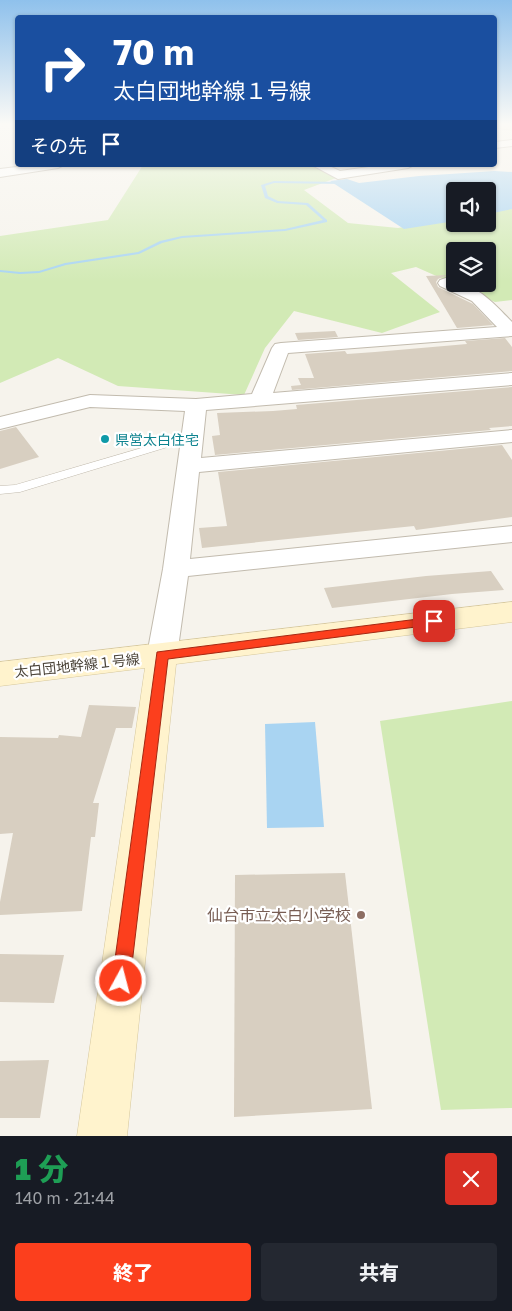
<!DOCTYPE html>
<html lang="ja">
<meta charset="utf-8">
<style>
body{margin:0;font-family:"Golos Text","Noto Sans JP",sans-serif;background:#242831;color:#f1f3f6;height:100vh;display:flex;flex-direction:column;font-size:19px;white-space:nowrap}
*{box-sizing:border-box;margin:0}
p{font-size:16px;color:#9ea1a6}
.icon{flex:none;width:28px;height:28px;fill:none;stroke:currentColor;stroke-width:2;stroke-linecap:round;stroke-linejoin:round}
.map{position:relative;height:1136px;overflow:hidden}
.details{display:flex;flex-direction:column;background:#171b24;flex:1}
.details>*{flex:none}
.banner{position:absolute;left:15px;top:15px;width:482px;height:152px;border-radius:5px;box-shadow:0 1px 4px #0004;background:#1a4fa0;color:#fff;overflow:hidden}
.tools{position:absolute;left:446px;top:182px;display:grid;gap:10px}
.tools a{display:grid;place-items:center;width:50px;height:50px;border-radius:5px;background:#171b24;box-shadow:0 1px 4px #0004;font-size:25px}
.pin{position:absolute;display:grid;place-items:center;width:42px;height:42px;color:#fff;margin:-21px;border-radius:10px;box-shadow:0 2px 8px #0006}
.me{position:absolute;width:55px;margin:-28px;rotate:7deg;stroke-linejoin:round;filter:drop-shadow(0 0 4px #0008)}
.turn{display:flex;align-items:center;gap:18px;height:105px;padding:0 15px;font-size:22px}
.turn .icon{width:65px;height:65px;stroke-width:2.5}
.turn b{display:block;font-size:35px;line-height:42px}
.then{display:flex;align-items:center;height:48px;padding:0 15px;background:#0003;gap:10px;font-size:19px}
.round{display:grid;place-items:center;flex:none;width:52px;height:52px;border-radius:5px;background:#242831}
.summary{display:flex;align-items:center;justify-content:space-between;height:85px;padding:0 15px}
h1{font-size:30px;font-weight:800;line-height:38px;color:#1e9e55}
.action{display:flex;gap:10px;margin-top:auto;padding:10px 15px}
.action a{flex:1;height:58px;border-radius:5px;background:#fc3f1d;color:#fff;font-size:20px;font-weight:800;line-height:58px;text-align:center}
.action a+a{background:#242831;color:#f1f3f6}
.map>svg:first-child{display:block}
.green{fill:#d2eab5;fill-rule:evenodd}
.water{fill:#a9d4f2}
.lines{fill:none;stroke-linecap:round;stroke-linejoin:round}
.stream{fill:#a9d4f2;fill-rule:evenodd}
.building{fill:#d8cfc1}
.lane-casing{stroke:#c2bbae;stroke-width:1}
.street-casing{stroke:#c2bbae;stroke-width:2}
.secondary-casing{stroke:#d6c79b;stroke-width:1}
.lane{fill:#fff;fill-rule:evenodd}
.street{fill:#fff;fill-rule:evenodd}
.secondary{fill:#fff3cd;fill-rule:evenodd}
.route{fill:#fc3f1d;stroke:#a42913}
.culture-dot{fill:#0f9aa8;stroke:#fff;stroke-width:2}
.education-dot{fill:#8d6e63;stroke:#fff;stroke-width:2}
.labels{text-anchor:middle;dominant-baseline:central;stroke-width:4.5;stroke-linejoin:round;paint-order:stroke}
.culture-label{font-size:14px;fill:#0d838f;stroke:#fff;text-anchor:start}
.street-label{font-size:14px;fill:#4b4439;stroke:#fff}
.near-education-label{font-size:16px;fill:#785e54;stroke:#fff;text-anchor:end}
</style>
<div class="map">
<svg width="512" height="1136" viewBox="0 0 512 1136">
<rect width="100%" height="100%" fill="#f6f3ec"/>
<g class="green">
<path d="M143 165H310L336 178 304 190 348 223 398 228 455 218V224H488V212L512 208V300L495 302 416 267 391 273 440 312 382 333 294 311 265 348 244 395 118 386 58 358 0 383V236L108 220ZM455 251H488V284H455Z"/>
<path d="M512 701V1108L441 1110 380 721Z"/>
</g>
<g class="water">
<path d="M495 171 512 172V209L488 214V191H455V221L404 229 330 181 347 179 359 183 419 176Z"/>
<path d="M315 722 324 827 267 828 265 724Z"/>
</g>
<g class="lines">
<path class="stream" d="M274 181 342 182 344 183 342 184 274 183 265 186 268 196 278 201 308 203 327 220V222L285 231 182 238 162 243 139 254 66 265 39 273 20 274 0 272V270L20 272 39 271 65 263 138 252 160 241 182 236 285 229 323 220 306 205 277 203 265 198 261 185Z"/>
</g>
<g class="building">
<path d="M448 275 450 277 445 276 438 279 436 282 438 287 473 304 493 325 457 328 426 276Z"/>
<path d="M335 331 338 337 298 340 295 333Z"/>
<path d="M505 338 512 347V371L292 390 291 386 301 385 298 378H314L305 354 345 351 347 354 375 352 467 344 465 341Z"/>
<path d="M512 387V426L489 428 491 430 215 455 212 436 220 435 217 413 273 411 297 409 296 405Z"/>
<path d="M16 427 39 457 0 469V431Z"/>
<path d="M502 445 512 460V517L416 530 414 526 202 548 199 528 227 526 218 472Z"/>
<path d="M491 571 504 590 452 594 332 608 324 588 426 576Z"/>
<path d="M89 705 136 707 132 728H116L93 803H99L95 837H91L82 911 0 915V902L13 833 0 834V737L58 738 59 735 81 737Z"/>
<path d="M345 873 372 1109 234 1117 235 875Z"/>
<path d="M0 954 64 955 54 1003 0 1002Z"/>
<path d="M49 1060 40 1118H0V1061Z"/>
</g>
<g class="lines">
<defs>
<path id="lane" d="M193 433 197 434 199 436 197 438 20 492 0 494V486L15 485Z"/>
<g id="street">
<path d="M512 140V146L495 148V142Z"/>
<path d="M33 165H64L58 168 0 177V169Z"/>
<path d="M312 165H327L340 171 383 165H414L408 168 338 179Z"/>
<path d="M446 278 455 281V284C478 284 497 307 512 322V336L288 353 273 393 512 373V385L206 410 201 458 512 430V442L199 472 190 559 512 526V542L188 576 177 655 172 662 162 666 152 662 147 655 163 569 185 411 90 407 0 429V417L90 395 196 399 252 394 272 348 275 344 281 343 497 327 472 301 440 286 438 283 440 280Z"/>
</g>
<g id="secondary">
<path d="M495 123 512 124V130L495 128Z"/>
<path d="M512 602V622L176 664 127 1136H77L145 668 0 686V662Z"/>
</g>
</defs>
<use href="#lane" class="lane-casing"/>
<use href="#street" class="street-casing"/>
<use href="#secondary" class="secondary-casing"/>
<use href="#lane" class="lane"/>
<use href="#street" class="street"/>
<use href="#secondary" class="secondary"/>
</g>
<linearGradient id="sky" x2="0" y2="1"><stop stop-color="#8fc1ec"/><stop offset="0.44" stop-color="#fbfaf6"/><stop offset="1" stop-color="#fbfaf6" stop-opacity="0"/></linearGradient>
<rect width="512" height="282" fill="url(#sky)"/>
<path class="route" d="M434 617 440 621 439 624 168 659 130 981 127 987 121 990 115 987 112 981 157 652Z"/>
<circle class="culture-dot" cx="105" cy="439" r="5"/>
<circle class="education-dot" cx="361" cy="915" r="5"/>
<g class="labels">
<g class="culture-label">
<text x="115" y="439">県営太白住宅</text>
</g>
<g class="street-label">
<text transform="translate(77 665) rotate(-6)">太白団地幹線１号線</text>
</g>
<g class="near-education-label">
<text x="351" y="915">仙台市立太白小学校</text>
</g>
</g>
</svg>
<div class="tools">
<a><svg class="icon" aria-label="sound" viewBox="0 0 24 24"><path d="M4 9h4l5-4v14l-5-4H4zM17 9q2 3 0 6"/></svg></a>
<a><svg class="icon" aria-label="layers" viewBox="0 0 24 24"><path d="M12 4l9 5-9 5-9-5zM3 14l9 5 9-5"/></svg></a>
</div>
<div class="pin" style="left:434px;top:621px;background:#d93025"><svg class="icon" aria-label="arrive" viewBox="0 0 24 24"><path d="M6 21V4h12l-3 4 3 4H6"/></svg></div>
<svg class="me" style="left:121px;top:981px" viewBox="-20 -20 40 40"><circle r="17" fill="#fc3f1d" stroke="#fff" stroke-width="3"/><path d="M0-11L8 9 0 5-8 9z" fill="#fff"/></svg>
<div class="banner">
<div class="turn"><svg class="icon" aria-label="right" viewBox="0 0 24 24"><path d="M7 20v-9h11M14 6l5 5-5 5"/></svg><div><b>70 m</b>太白団地幹線１号線</div></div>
<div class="then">その先<svg class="icon" aria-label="arrive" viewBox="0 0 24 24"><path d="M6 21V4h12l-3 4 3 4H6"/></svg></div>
</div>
</div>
<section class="details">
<div class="summary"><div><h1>1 分</h1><p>140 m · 21:44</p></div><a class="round" style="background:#d93025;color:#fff"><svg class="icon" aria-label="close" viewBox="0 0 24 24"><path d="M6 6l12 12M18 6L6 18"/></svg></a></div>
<div class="action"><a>終了</a><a>共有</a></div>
</section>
